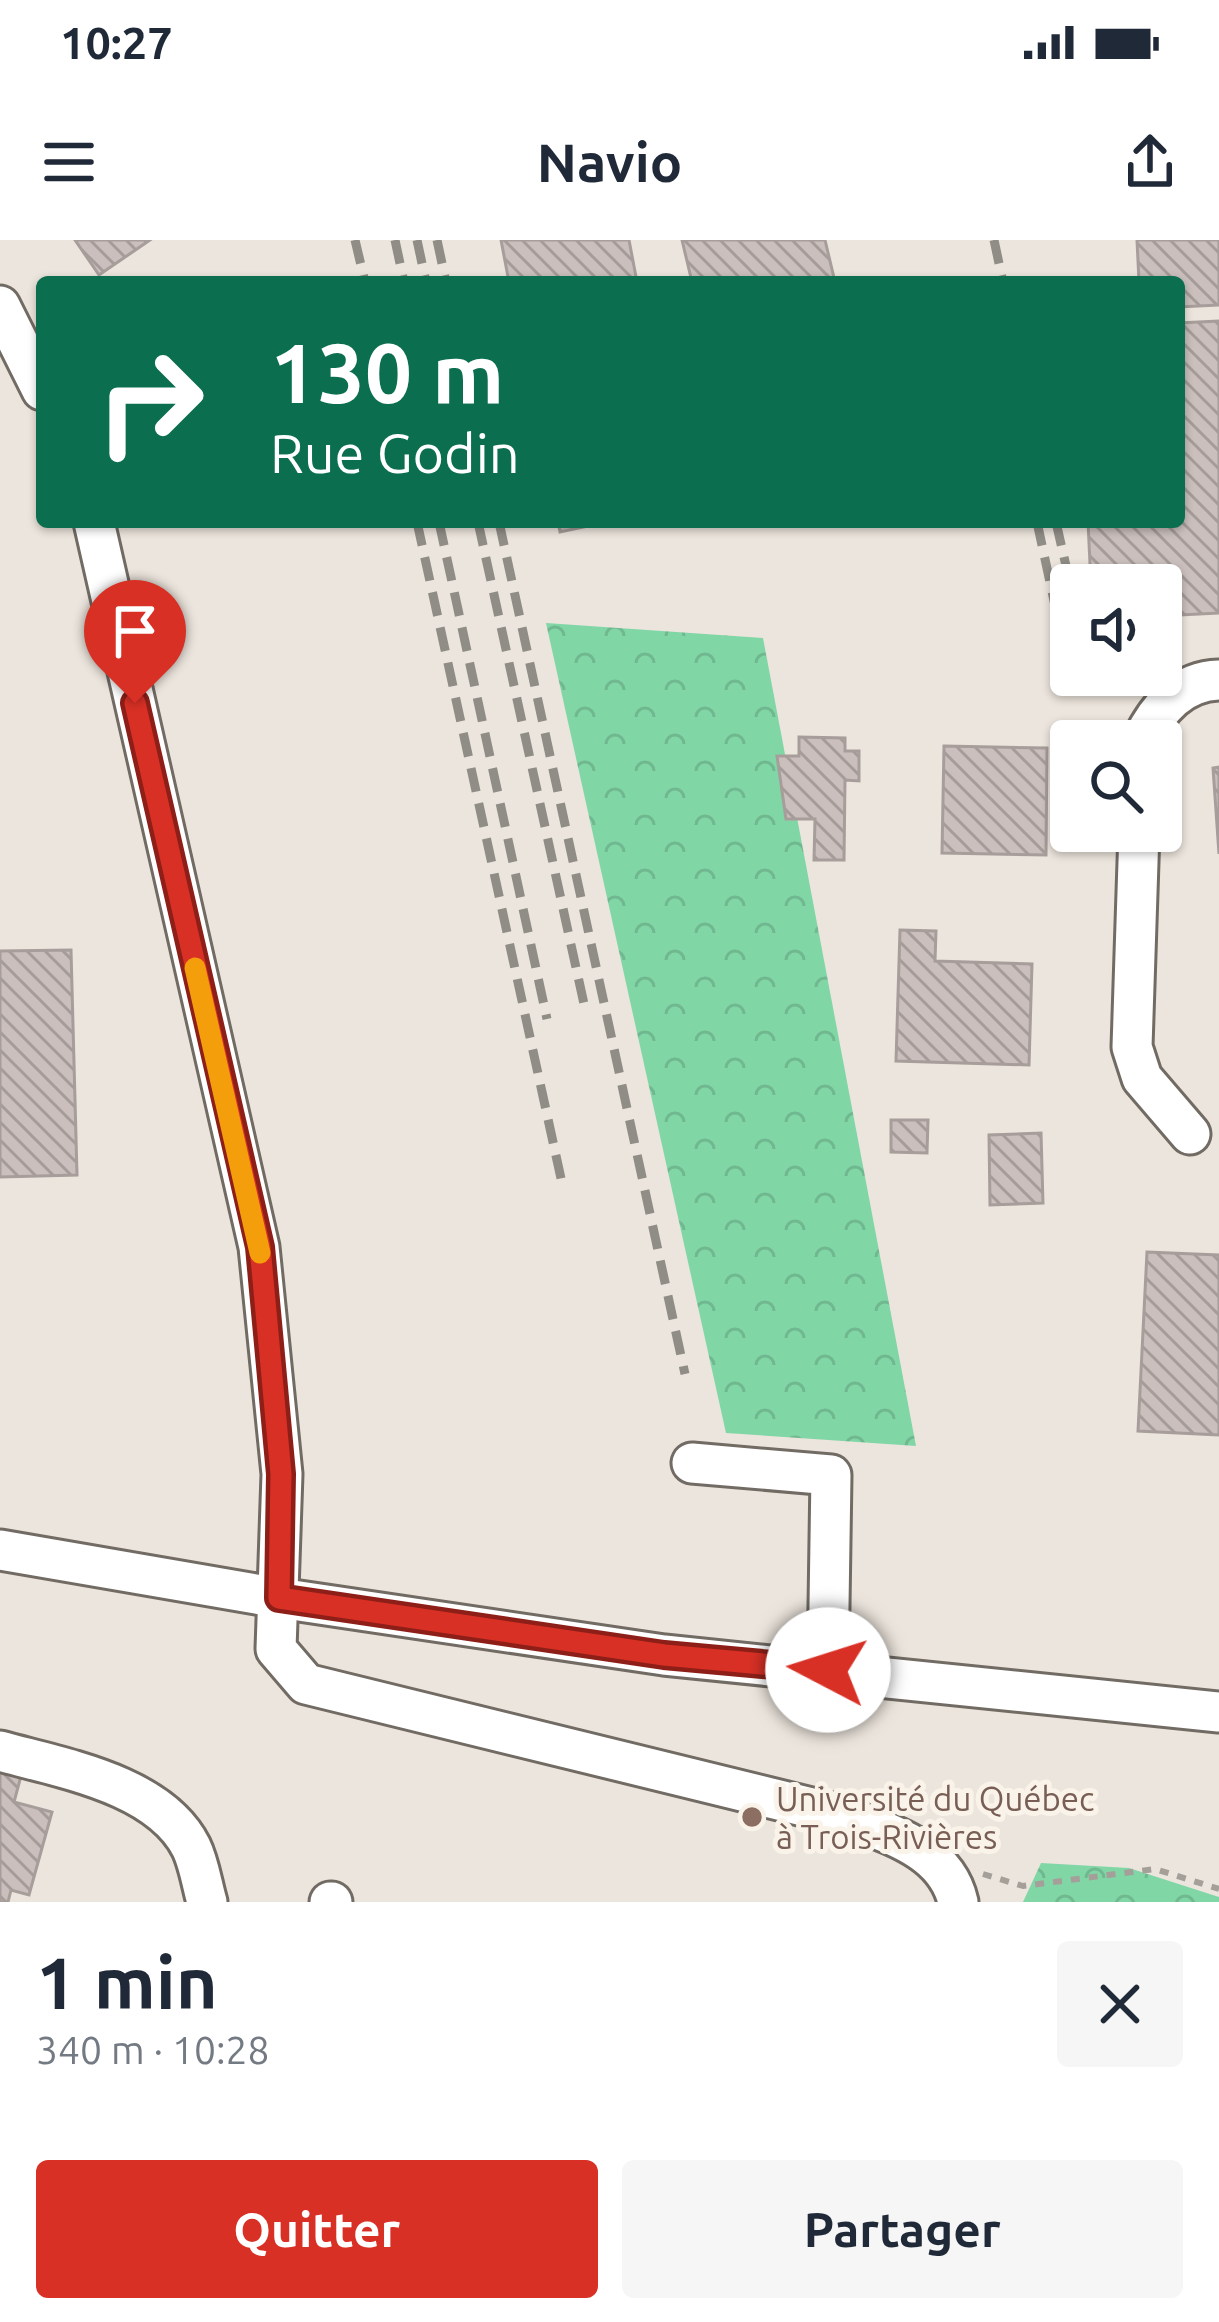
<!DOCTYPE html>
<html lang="fr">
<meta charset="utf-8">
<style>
body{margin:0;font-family:Ubuntu,sans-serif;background:#f6f6f7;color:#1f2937;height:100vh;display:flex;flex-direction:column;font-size:45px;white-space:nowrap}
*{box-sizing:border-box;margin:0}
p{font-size:39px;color:#747a83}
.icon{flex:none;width:66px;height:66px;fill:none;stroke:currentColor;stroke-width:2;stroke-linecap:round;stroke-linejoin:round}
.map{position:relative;height:1662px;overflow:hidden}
.side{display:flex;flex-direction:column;background:#fff;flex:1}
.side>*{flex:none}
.top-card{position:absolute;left:36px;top:36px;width:1149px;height:252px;border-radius:12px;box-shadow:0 3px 9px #0004;background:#0b6e4f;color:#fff;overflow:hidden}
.buttons{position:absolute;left:1050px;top:324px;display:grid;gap:24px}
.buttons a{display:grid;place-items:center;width:132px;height:132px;border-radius:12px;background:#fff;box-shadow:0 3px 9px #0004;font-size:60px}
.pin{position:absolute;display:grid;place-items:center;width:102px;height:102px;color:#fff;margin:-123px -51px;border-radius:50% 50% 50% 0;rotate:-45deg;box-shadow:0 0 12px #0007}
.pin .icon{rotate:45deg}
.me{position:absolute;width:132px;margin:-66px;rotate:275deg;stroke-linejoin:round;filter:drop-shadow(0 0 9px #0008)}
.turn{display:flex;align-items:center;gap:42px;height:252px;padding:0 36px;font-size:54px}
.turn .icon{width:156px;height:156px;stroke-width:2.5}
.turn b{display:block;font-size:84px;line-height:102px}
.round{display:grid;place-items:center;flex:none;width:126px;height:126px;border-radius:12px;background:#f6f6f7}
.summary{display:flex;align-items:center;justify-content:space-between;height:204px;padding:0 36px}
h1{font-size:72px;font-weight:600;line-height:90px}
.button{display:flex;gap:24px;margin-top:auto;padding:24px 36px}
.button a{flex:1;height:138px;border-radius:12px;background:#d93025;color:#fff;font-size:48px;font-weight:600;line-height:138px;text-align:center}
.button a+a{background:#f6f6f7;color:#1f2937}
.status{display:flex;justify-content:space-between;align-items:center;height:84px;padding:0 60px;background:#fff;direction:ltr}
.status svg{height:33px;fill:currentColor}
header{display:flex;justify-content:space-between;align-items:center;height:156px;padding:0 36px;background:#fff;font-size:54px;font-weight:600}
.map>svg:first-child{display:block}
.forest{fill:url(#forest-crowns)}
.building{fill:url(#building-back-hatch);stroke:#a79d9a;stroke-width:3}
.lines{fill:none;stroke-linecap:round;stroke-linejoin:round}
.minor-casing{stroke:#716b64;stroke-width:45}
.path{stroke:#a49f99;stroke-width:6;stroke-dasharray:9 9;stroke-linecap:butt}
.minor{stroke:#fff;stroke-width:39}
.rail{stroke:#908c86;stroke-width:9;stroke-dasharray:24 12;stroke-linecap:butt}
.route-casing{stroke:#8d1f18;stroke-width:30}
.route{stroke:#d93025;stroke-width:21}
.slow{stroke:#f59e0b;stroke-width:21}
.education-dot{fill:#8d6e63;stroke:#f9f3ea;stroke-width:4.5}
.labels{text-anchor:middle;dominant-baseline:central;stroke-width:10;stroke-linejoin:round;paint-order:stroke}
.education-label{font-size:33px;fill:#785e54;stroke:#f9f3ea;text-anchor:start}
</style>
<div class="status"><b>10:27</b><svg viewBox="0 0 49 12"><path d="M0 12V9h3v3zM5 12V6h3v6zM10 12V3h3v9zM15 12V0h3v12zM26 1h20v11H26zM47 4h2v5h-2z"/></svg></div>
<header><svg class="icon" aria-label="menu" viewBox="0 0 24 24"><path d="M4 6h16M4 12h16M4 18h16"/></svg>Navio<svg class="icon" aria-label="share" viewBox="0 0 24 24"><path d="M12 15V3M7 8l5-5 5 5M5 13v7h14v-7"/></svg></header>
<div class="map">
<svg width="1219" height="1662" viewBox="0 0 1219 1662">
<defs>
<pattern id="forest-crowns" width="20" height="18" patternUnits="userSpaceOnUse" patternTransform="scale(3)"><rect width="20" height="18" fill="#81d6a6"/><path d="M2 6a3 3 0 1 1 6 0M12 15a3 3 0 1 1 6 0" fill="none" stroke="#70b88f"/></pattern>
<pattern id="building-back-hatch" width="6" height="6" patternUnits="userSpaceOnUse" patternTransform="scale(3)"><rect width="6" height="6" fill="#cabfbc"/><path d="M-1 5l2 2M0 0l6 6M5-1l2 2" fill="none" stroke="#a59c99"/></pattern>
</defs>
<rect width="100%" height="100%" fill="#ece5dd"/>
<g class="forest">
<path d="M546 383 763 398 916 1206 726 1193Z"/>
<path d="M1041 1623 1129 1628 1219 1657V1662H1023Z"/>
</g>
<g class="building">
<path d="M75 0H150L99 35Z"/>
<path d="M501 0H629L637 42H509Z"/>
<path d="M682 0H825L835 42H692Z"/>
<path d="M1137 0H1219V65L1179 67V42H1139Z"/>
<path d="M1219 81V373L1161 376V345H1091L1088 282H1179V83Z"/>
<path d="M558 282H607L560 292Z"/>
<path d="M799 497 845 498V511H859V541L845 540 844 620H814L815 579H786L777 516H799Z"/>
<path d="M944 506 1047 508 1046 615 942 613Z"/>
<path d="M1219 527V614L1213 528Z"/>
<path d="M900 690 936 691 935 721 1032 724 1029 825 896 821Z"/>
<path d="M71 710 77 935 0 937V711Z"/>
<path d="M891 880H928L927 913 891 912Z"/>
<path d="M1041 893 1043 963 990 965 989 895Z"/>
<path d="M1147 1012 1219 1015V1195L1138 1191Z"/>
<path d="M0 1530 21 1536 14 1562 52 1572 29 1655 11 1650 8 1662H0Z"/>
</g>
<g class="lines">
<defs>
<g id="minor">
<path d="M0 66 42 150"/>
<path d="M94 282 259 1007 282 1234 276 1409 306 1444 844 1576C889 1594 946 1609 958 1662"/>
<path d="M1142 501C1157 469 1181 441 1219 440"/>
<path d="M1139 591 1132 807 1142 838 1190 894"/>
<path d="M692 1223 831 1235 828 1430"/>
<path d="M0 1310 279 1358 664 1415 1219 1472"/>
<path d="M0 1511C61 1528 159 1544 191 1607 199 1623 202 1645 207 1662"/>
<path d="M330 1662H332"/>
</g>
</defs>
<use href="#minor" class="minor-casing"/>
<path class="path" d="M983 1634 1023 1646 1155 1629 1219 1649"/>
<use href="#minor" class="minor"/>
<g class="rail">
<path d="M355 0 365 42"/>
<path d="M395 0 404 42"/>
<path d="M417 0 426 42"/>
<path d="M437 0 446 42"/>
<path d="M994 0 1003 42"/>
<path d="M417 282 562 943"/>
<path d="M439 282 547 779"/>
<path d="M478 282 586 773"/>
<path d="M499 282 685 1134"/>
<path d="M1037 282 1064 407"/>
<path d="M1056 282 1071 348"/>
</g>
</g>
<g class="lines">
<defs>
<path id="route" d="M135 463 260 1007 281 1234 279 1358 664 1415 828 1430"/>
</defs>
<use href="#route" class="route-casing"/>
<use href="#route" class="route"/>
<path class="slow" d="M195 728 260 1013"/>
</g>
<circle class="education-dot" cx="752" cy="1577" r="12"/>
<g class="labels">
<g class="education-label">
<text x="776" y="1558">Université du Québec<tspan x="776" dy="38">à Trois-Rivières</tspan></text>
</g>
</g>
</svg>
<div class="buttons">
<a><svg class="icon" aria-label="sound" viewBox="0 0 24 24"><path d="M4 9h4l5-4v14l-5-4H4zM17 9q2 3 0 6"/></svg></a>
<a><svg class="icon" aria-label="search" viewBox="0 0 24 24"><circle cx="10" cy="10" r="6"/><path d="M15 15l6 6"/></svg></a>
</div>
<div class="pin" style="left:135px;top:463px;background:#d93025"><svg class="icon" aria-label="arrive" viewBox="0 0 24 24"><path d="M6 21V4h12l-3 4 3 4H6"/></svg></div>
<svg class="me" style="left:828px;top:1430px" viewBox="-20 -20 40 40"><circle r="19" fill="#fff"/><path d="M0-13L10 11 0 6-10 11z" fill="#d93025"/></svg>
<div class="top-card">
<div class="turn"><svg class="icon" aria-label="right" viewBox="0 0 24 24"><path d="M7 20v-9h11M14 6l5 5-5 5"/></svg><div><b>130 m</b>Rue Godin</div></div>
</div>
</div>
<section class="side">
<div class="summary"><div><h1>1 min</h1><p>340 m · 10:28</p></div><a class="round"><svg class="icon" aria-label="close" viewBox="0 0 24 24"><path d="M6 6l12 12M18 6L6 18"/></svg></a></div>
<div class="button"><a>Quitter</a><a>Partager</a></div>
</section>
